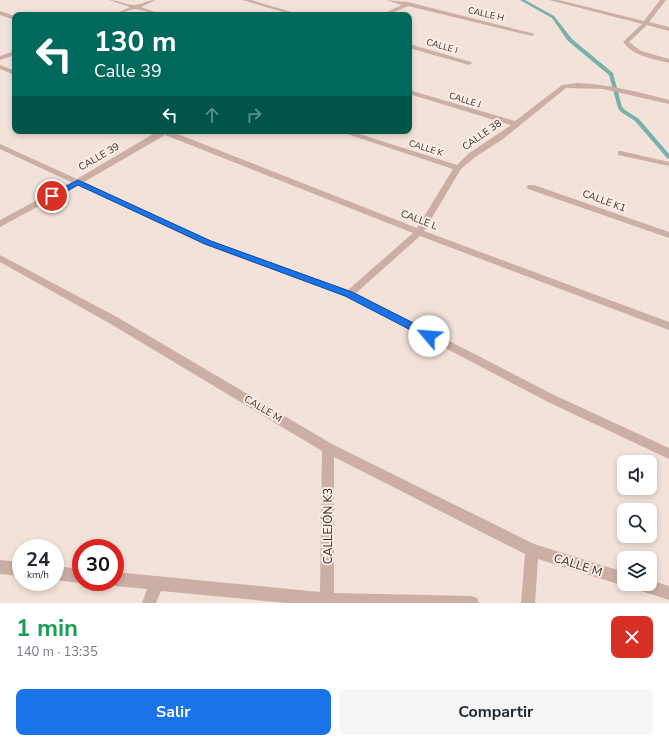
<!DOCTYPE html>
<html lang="es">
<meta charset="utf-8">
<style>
body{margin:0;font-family:"Nunito Sans",sans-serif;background:#f6f6f7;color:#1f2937;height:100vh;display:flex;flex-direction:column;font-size:15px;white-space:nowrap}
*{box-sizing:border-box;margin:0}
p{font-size:13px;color:#747a83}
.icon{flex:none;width:22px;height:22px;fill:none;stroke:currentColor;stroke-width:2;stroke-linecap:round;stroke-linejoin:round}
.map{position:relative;height:603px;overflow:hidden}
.drawer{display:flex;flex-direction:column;background:#fff;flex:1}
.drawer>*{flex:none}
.guide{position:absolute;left:12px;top:12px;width:400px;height:122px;border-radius:8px;box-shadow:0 2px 6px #0003;background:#00695c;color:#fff;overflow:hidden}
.buttons{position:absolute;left:617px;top:455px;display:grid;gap:8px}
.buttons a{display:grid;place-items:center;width:40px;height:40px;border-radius:8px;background:#fff;box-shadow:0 2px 6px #0003;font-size:20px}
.speed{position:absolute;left:12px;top:539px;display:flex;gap:8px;font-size:20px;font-weight:700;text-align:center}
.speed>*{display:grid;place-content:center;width:52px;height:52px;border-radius:50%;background:#fff;box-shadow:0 2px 6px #0003;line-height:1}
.speed small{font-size:10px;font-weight:400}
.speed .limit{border:6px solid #d22;background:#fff;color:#111}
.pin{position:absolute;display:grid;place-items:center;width:34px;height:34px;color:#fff;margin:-17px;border:2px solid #fff;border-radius:50%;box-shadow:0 1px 4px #0007}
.me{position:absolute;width:44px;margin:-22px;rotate:297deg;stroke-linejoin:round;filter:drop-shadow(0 0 3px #0008)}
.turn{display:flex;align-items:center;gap:14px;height:84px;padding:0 16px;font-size:18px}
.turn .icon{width:52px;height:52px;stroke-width:2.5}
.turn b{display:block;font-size:28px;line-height:34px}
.lanes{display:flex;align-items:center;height:38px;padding:0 16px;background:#0003;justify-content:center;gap:20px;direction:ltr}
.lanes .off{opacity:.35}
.round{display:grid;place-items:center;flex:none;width:42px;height:42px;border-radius:8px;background:#f6f6f7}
.head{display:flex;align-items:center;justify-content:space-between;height:68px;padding:0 16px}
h1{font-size:24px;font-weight:700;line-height:30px;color:#1e9e55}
.button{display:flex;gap:8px;margin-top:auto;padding:8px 16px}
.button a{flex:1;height:46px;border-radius:8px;background:#1a73e8;color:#fff;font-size:16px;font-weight:700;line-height:46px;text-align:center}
.button a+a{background:#f6f6f7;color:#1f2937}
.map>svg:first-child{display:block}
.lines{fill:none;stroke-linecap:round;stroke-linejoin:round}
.stream{fill:#77b1a9;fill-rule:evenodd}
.street{fill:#cbafa5;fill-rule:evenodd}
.route{fill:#1a73e8;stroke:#114b97}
.labels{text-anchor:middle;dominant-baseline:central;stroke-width:4;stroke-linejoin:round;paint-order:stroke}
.far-street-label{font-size:9px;fill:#372927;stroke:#faede6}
.street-label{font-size:10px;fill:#372927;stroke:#faede6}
.near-street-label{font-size:12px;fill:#372927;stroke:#faede6}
</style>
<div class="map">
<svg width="669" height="603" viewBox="0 0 669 603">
<rect width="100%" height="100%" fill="#f3e2d9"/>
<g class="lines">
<path class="stream" d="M520 0H525L554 16 572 39 613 73 622 107 625 110 639 119 669 154V159L667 158 635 121 621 112 618 108 609 75 568 41 552 18Z"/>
<g class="street">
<path d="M109 0C118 0 126 5 134 5 140 5 148 0 156 0L141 7 164 15C155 15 141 9 135 9 127 10 122 15 113 15L130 7Z"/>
<path d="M242 0H251L302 15H293Z"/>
<path d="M386 0 408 2 535 34 532 36 408 6 388 15H380L402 5Z"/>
<path d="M549 0H559L644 21 660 0H666L649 22 669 27V31L647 25 629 42 641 51 669 59V63C653 59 633 56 623 42L642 24Z"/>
<path d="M0 11 15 16V20L0 15Z"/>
<path d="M409 44 471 62 472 63 469 65 409 48Z"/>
<path d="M15 51V55L0 60V56Z"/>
<path d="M0 65 15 71V75L0 69Z"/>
<path d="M577 83C608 84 638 92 669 100V104L603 89 566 88 503 139 474 158 461 169 424 231 669 322V330L420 236 356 293 554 395 669 448V459L546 401 346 296 205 245 78 185 0 227V220L71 182 0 149V144L77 179 158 131H170L417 228 453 169 338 131H350L457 165 468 154 511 125 409 94V90L515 121 562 85ZM165 135 413 233 348 290 211 241 84 182Z"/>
<path d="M618 151H621L669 162V166L618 155Z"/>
<path d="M528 185H534L669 232V238L528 189 527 187Z"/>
<path d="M0 255 117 317 332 444 534 544 624 572V584H629L624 586 538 559 535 603H521L525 554 334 457V593L472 596 477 598 479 603H286L161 591 156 603H142L147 589 115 586 110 584 109 582H115V572L320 592 322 451 109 323 0 262Z"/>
<path d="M0 560 21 562V576L0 574Z"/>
<path d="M55 566 81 569V582H83L81 583 55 580Z"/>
<path d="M650 580 669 586V600L635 589 633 584H650Z"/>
</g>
</g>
<path class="route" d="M78 180 211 241 352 292 433 333 434 336 433 338H426L345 296 205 244 78 185 55 198 52 199 48 196Z"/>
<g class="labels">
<g class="far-street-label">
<text transform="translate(486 14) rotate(13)">CALLE H</text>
<text transform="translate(442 46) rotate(16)">CALLE I</text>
<text transform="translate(465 100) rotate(17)">CALLE J</text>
<text transform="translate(426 148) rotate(18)">CALLE K</text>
</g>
<g class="street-label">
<text transform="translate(482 135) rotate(-35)">CALLE 38</text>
<text transform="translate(99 157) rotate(-30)">CALLE 39</text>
<text transform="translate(604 201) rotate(20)">CALLE K1</text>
<text transform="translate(419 220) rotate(21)">CALLE L</text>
<text transform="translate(263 409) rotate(31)">CALLE M</text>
</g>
<g class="near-street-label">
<text transform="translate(328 526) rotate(-90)">CALLEJÓN K3</text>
<text transform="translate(578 565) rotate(17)">CALLE M</text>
</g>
</g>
</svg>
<div class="buttons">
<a><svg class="icon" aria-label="sound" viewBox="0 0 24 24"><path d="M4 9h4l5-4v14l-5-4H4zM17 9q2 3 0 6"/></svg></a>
<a><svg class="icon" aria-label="search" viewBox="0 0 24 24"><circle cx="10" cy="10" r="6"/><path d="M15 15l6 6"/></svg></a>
<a><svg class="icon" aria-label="layers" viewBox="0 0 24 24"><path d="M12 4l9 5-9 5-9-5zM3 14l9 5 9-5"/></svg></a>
</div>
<div class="speed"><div>24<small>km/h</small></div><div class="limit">30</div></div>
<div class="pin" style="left:52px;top:196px;background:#d93025"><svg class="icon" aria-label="arrive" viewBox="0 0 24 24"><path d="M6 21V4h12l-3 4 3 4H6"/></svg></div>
<svg class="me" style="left:429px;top:336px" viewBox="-20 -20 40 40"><circle r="19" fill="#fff"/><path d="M0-13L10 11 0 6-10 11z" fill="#1a73e8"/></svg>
<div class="guide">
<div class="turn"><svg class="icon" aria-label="left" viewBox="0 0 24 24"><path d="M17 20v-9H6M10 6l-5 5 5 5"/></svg><div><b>130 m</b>Calle 39</div></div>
<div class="lanes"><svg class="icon" aria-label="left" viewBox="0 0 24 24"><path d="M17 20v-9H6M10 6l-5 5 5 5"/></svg><svg class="icon off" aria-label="ahead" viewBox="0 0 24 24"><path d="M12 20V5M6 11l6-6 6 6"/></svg><svg class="icon off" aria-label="right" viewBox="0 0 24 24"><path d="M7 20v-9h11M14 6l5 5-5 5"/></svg></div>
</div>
</div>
<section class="drawer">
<div class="head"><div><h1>1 min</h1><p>140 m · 13:35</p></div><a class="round" style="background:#d93025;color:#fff"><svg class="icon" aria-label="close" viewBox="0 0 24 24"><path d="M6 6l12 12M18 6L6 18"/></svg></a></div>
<div class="button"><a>Salir</a><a>Compartir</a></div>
</section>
